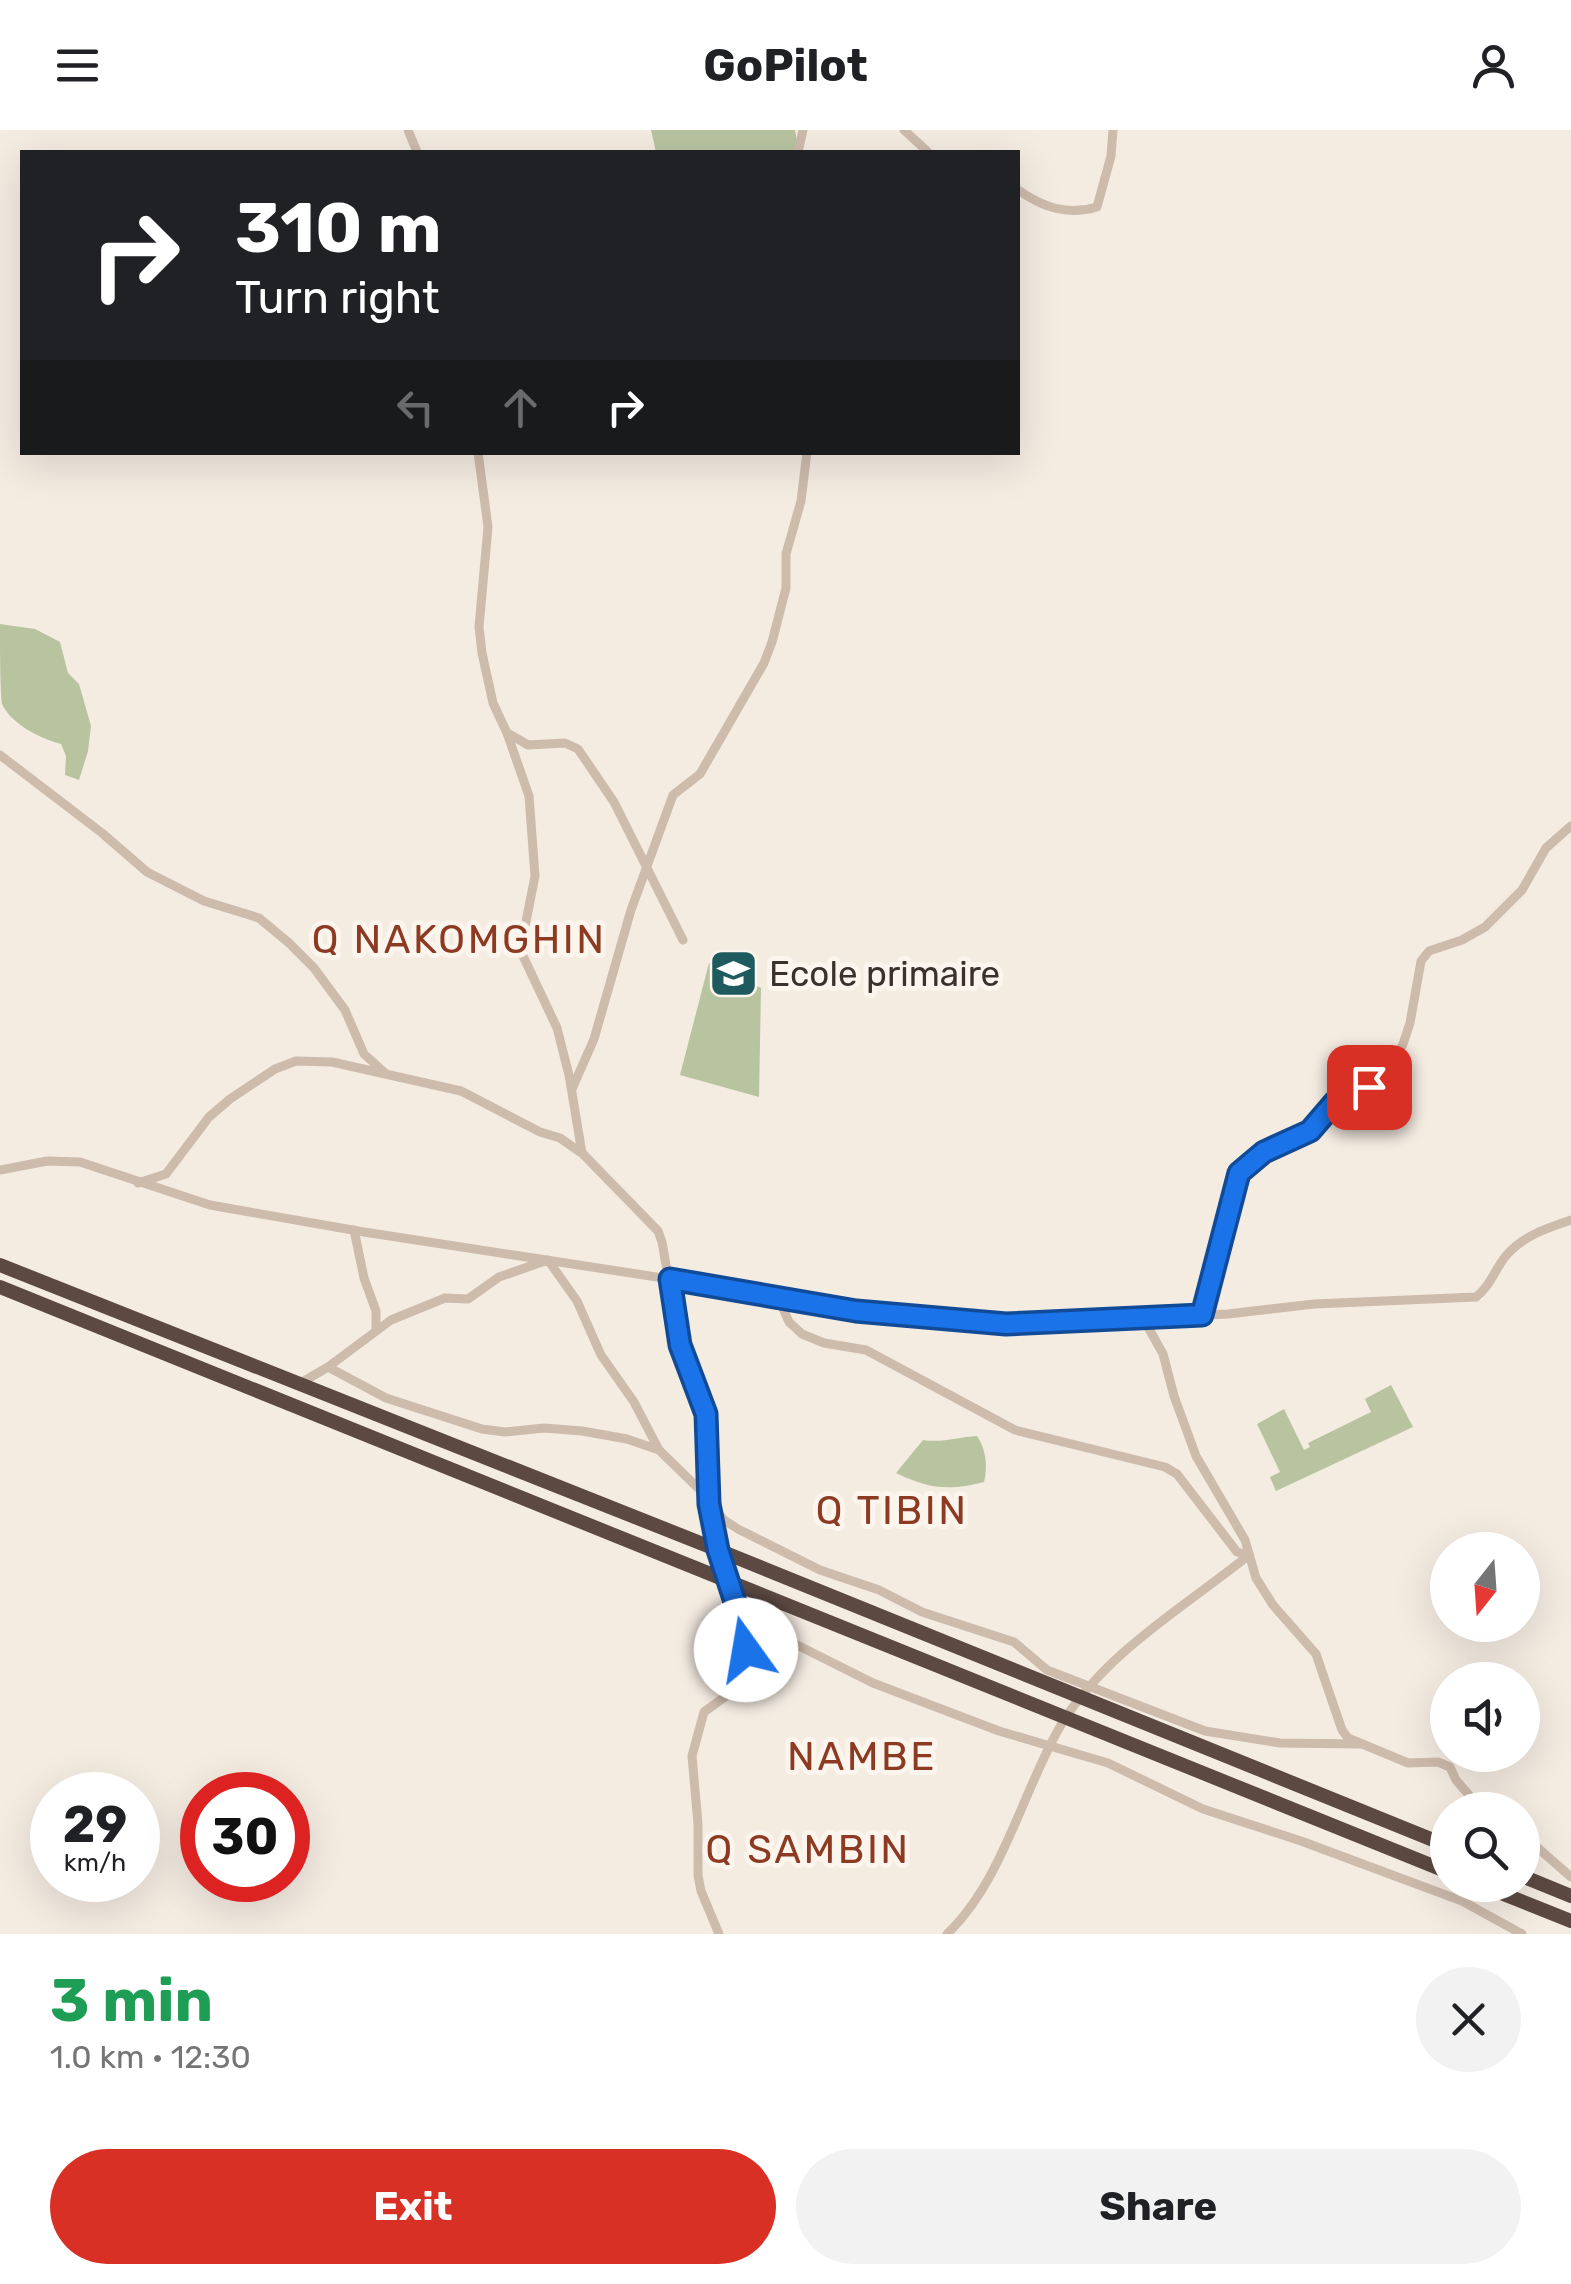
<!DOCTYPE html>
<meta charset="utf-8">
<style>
body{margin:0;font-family:Rubik,sans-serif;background:#f2f2f2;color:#202124;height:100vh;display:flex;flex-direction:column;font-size:38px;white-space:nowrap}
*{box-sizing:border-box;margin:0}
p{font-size:32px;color:#757577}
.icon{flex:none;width:55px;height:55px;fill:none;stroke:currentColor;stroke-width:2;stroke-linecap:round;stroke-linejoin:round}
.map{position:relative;height:1804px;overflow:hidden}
.sheet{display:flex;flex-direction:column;background:#fff;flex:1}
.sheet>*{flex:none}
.top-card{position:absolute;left:20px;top:20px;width:1000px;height:305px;border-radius:0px;box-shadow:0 10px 40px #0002;background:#202124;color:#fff;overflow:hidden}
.needle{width:65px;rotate:197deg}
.tools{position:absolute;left:1430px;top:1402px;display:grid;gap:20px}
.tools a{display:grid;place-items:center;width:110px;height:110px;border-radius:50%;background:#fff;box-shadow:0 10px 40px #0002;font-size:50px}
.speed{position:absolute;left:30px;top:1642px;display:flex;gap:20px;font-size:50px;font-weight:700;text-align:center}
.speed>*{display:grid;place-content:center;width:130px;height:130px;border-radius:50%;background:#fff;box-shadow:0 10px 40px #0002;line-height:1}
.speed small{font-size:25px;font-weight:400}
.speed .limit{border:15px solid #d22;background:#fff;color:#111}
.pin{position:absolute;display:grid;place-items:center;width:85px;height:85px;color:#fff;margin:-42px;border-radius:20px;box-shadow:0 5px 15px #0006}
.me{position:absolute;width:110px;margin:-55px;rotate:347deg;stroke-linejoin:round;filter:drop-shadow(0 0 8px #0008)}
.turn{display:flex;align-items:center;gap:35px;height:210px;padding:0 50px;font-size:45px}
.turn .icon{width:130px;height:130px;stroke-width:2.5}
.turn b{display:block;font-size:70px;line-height:85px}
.lanes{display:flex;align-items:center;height:95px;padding:0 50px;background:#0003;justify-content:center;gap:50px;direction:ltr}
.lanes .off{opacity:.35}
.round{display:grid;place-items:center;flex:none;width:105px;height:105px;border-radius:52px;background:#f2f2f2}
.head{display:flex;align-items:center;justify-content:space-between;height:170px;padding:0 50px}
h1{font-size:60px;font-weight:700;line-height:75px;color:#1e9e55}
.cta{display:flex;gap:20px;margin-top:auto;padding:20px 50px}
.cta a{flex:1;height:115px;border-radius:60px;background:#d93025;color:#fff;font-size:40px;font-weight:700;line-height:115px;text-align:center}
.cta a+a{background:#f2f2f2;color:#202124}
header{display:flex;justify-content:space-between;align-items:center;height:130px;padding:0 50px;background:#fff;font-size:45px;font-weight:700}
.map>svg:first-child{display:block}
.green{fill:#b8c4a0}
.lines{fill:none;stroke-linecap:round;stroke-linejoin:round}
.minor{stroke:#cdbbac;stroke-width:9}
.highway{stroke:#5c4a42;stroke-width:14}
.route-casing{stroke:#114b97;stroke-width:25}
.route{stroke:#1a73e8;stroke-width:18}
.labels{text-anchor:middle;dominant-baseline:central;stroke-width:10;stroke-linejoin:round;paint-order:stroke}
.poi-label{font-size:35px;fill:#3b302b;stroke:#fbf5ee;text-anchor:start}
.quarter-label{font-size:40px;letter-spacing:2.5px;fill:#8c3b22;stroke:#fbf5ee}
</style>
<header><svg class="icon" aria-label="menu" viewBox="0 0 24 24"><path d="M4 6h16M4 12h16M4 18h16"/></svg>GoPilot<svg class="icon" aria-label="person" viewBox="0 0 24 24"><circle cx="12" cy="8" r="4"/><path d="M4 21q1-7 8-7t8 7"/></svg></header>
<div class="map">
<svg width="1571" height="1804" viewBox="0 0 1571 1804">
<rect width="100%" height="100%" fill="#f4ebe1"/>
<g class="green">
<path d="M651 0H795L799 22H656Z"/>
<path d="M0 494 35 499 60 512 68 543 79 554 91 596 88 621 79 650 65 645 66 626 61 614C40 608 12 595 2 574 0 560 0 512 0 494Z"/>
<path d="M709 833 761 858 759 967 680 945Z"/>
<path d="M1391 1255 1413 1297 1276 1361 1270 1347 1280 1342 1257 1294 1284 1279 1304 1320 1310 1317 1308 1313 1371 1282 1365 1269Z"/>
<path d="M977 1306C986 1319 988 1337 984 1352 949 1361 929 1359 896 1343L923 1310C942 1313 958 1307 977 1306Z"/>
</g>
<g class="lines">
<g class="minor">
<path d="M408 0 417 22"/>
<path d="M904 0 928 22"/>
<path d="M798 22 803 0"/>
<path d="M1018 60C1042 77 1067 86 1097 77L1111 26 1113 0"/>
<path d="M478 322 488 397 479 497 482 523 493 573 507 603 529 666 535 746 521 817 523 826 557 898 569 945 582 1023 658 1101 662 1112 680 1215 706 1283 709 1374 718 1420 740 1487 746 1521 744 1537 726 1566 704 1582 692 1626 698 1694V1745L701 1761 719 1804"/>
<path d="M509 604 528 615 565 613 578 619 614 672 683 810"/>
<path d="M0 625 102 703 147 742 204 771 259 788 289 813 314 838 345 880 364 924 385 943"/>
<path d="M572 959 594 909 631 780 673 665 700 644 764 533 772 512 786 458V424L801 371 807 322"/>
<path d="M0 1040 47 1031 80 1032 210 1075 364 1102 767 1164 856 1181 907 1186 1006 1193 1048 1192 1228 1184 1314 1174 1476 1167C1491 1155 1494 1141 1505 1127 1522 1106 1547 1098 1571 1090"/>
<path d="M138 1053 166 1044 209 987 230 969 275 939 296 931 332 932 461 961 540 1002 560 1008 580 1022"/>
<path d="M354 1100 364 1148 376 1181V1199"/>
<path d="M770 1166 781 1174 789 1192 802 1204 824 1213 866 1220 1015 1300 1165 1337 1177 1344 1237 1422 1249 1425"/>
<path d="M1201 1185 1235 1050 1246 1035 1264 1022 1310 1001 1335 972 1369 957 1390 938 1403 914 1410 893 1421 831 1429 821 1462 810 1485 797 1522 760 1546 718 1571 696"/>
<path d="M1143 1188 1163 1224 1174 1266 1196 1326 1245 1410 1256 1448 1273 1475 1316 1524 1342 1600 1348 1608 1408 1633 1438 1632 1450 1637 1456 1650 1482 1680"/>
<path d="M328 1237 391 1190 445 1168 468 1169 499 1147 548 1130 577 1171 601 1225 634 1272 659 1320 700 1360 724 1390 738 1399 820 1440 879 1460 922 1482 1014 1512 1047 1540 1205 1601 1280 1613 1361 1614"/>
<path d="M299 1254 328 1237 386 1268 482 1299 505 1302 544 1298 582 1301 627 1309 656 1319"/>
<path d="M737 1479 777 1505 873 1553 999 1601 1108 1633 1203 1679 1301 1711 1462 1771 1522 1804"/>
<path d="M1522 1704 1571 1747"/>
<path d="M947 1804C1003 1751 1023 1659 1061 1595 1104 1523 1186 1476 1249 1425"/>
</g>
<g class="highway">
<path d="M0 1135 718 1420 1448 1716"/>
<path d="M0 1157 1448 1742"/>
<path d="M1522 1746 1571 1766"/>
<path d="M1481 1755 1571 1791"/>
</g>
</g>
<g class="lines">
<defs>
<path id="route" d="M746 1520 740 1487 718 1420 709 1374 706 1284 680 1215 670 1149 856 1181 1006 1194 1202 1185 1239 1043 1264 1022 1310 1001 1335 972 1369 957"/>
</defs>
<use href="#route" class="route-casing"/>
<use href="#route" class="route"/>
</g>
<defs>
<symbol id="school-square" viewBox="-11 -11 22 22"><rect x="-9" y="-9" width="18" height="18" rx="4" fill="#1f5a5e" stroke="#fbf5ee"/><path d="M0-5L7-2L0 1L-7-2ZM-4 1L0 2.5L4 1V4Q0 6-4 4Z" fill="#fff"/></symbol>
</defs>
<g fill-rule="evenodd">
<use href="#school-square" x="706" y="816" width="55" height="55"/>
</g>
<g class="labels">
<g class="poi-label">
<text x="769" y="844">Ecole primaire</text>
</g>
<g class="quarter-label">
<text x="459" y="809">Q NAKOMGHIN</text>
<text x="892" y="1380">Q TIBIN</text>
<text x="862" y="1626">NAMBE</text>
<text x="808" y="1719">Q SAMBIN</text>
</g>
</g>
</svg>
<div class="tools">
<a><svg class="needle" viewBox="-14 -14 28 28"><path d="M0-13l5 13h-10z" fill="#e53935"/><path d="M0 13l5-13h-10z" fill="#757577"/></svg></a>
<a><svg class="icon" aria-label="sound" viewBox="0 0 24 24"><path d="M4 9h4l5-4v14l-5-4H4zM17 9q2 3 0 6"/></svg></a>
<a><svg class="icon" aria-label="search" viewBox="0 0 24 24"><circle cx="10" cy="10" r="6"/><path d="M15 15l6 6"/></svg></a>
</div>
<div class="speed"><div>29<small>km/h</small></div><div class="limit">30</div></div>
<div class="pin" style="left:1369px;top:957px;background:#d93025"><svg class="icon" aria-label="arrive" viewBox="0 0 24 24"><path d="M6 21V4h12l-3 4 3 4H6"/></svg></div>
<svg class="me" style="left:746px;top:1520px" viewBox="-20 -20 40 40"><circle r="19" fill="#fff"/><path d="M0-13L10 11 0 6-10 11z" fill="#1a73e8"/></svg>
<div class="top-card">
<div class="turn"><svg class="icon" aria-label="right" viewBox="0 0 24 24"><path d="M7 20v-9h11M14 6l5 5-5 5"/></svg><div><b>310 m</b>Turn right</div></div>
<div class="lanes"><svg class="icon off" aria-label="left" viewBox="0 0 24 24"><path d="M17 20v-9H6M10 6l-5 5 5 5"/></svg><svg class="icon off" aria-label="ahead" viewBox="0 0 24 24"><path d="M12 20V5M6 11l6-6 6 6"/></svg><svg class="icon" aria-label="right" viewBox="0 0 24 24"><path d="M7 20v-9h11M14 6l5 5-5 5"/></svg></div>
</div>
</div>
<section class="sheet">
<div class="head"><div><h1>3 min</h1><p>1.0 km · 12:30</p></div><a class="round"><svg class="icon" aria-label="close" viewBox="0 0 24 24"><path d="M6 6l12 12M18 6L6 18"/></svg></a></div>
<div class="cta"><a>Exit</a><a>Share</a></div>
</section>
